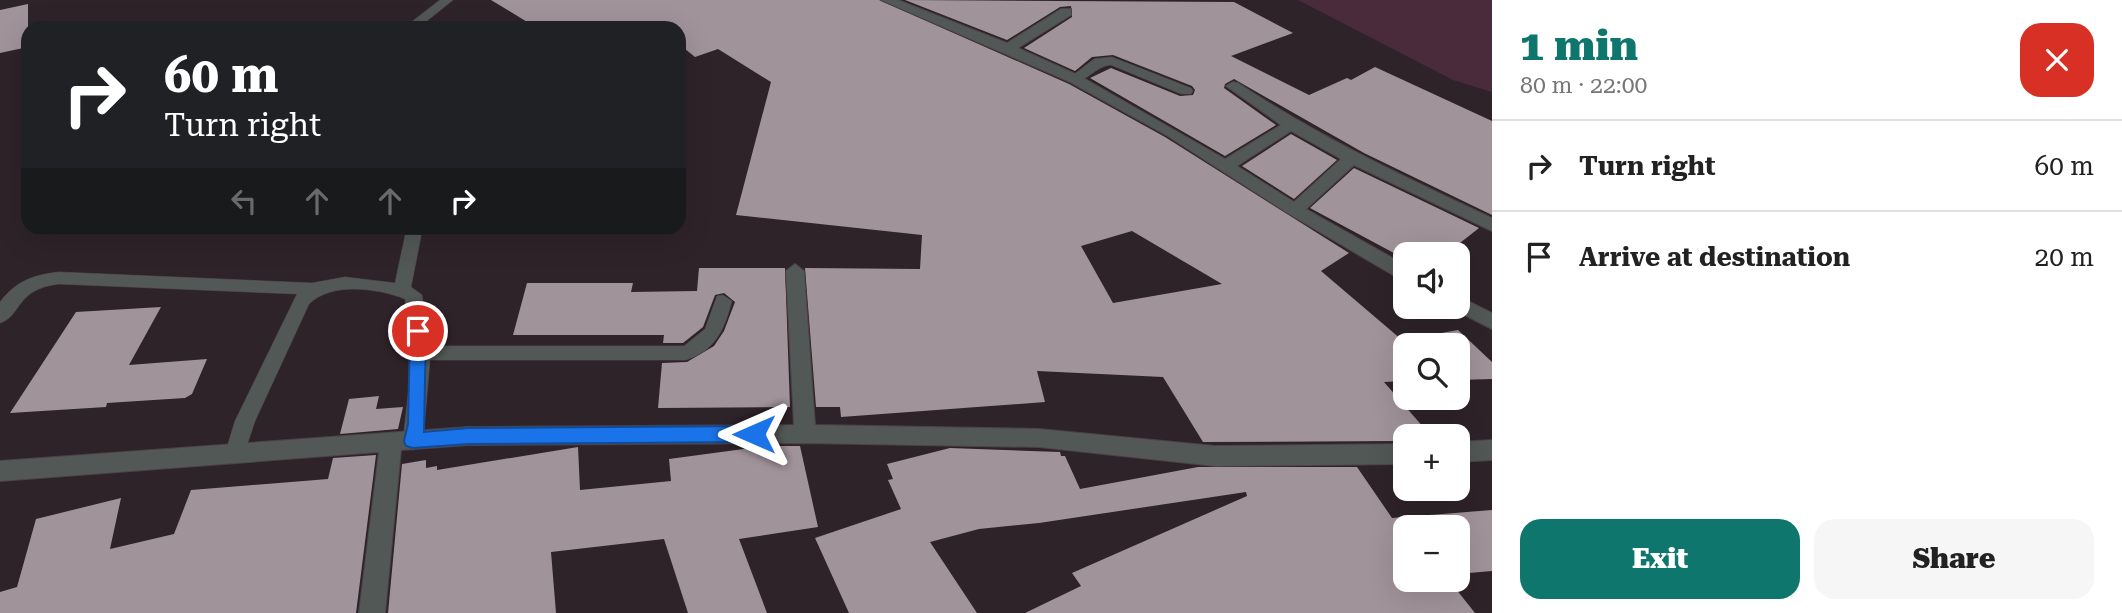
<!DOCTYPE html>
<meta charset="utf-8">
<style>
body{margin:0;font-family:"Roboto Serif",serif;background:#f6f6f6;color:#222;height:100vh;display:flex;flex-direction:column;font-size:26px;white-space:nowrap}
*{box-sizing:border-box;margin:0}
p{font-size:23px;color:#767676}
.icon{flex:none;width:38px;height:38px;fill:none;stroke:currentColor;stroke-width:2;stroke-linecap:round;stroke-linejoin:round}
.map{position:relative;flex:1;overflow:hidden}
.side{display:flex;flex-direction:column;background:#fff;width:630px}
.side>*{flex:none}
.banner{position:absolute;left:21px;top:21px;width:665px;height:214px;border-radius:21px;box-shadow:0 7px 28px #0002;background:#202124;color:#fff;overflow:hidden}
.buttons{position:absolute;left:1393px;top:242px;display:grid;gap:14px}
.buttons a{display:grid;place-items:center;width:77px;height:77px;border-radius:14px;background:#fff;box-shadow:0 7px 28px #0002;font-size:35px}
.pin{position:absolute;display:grid;place-items:center;width:60px;height:60px;color:#fff;margin:-30px;border:4px solid #fff;border-radius:50%;box-shadow:0 2px 7px #0007}
.me{position:absolute;width:77px;margin:-38px;rotate:270deg;stroke-linejoin:round;filter:drop-shadow(0 0 5px #0008)}
.turn{display:flex;align-items:center;gap:24px;height:147px;padding:0 28px;font-size:32px}
.turn .icon{width:91px;height:91px;stroke-width:2.5}
.turn b{display:block;font-size:49px;line-height:60px}
.lanes{display:flex;align-items:center;height:66px;padding:0 28px;background:#0003;justify-content:center;gap:35px;direction:ltr}
.lanes .off{opacity:.35}
.round{display:grid;place-items:center;flex:none;width:74px;height:74px;border-radius:21px;background:#f6f6f6}
.head{display:flex;align-items:center;justify-content:space-between;height:119px;padding:0 28px}
h1{font-size:42px;font-weight:800;line-height:52px;color:#0f766e}
.action{display:flex;gap:14px;margin-top:auto;padding:14px 28px}
.action a{flex:1;height:80px;border-radius:21px;background:#0f766e;color:#fff;font-size:28px;font-weight:800;line-height:80px;text-align:center}
.action a+a{background:#f6f6f6;color:#222}
ul{padding:0;list-style:none}
li{display:flex;align-items:center;gap:21px;height:91px;padding:0 28px;border-top:2px solid #e0e0e0}
li div{flex:1}
li b{display:block;font-size:26px}
li em{font-style:normal}
main{display:flex;flex:1;min-height:0}
.map>svg:first-child{display:block}
.green{fill:#492b3b}
.building{fill:#a1939a;fill-rule:evenodd}
.lines{fill:none;stroke-linecap:round;stroke-linejoin:round}
.service-casing{stroke:#4b4146;stroke-width:1}
.minor-casing{stroke:#4b4146;stroke-width:2}
.service{fill:#525855;fill-rule:evenodd}
.minor{fill:#525855;fill-rule:evenodd}
.route{fill:#1a73e8;stroke:#114b97;stroke-width:2}
</style>
<main>
<div class="map">
<svg width="1492" height="613" viewBox="0 0 1492 613">
<rect width="100%" height="100%" fill="#2e2329"/>
<path class="green" d="M1298 0H1492V92L1453 80Z"/>
<g class="building">
<path d="M491 0H879L1069 84 1165 137 1349 253 1321 271 1402 340 1458 330 1492 362V379L1458 380V345H1405V381L1384 382 1431 436H1405L1403 441 1203 442 1163 377 1037 371 1045 402 841 417 840 407H816L805 268 920 269 922 235 736 215 771 82 718 49 695 57 679 44V28H537ZM1132 231 1222 284 1113 303 1081 246Z"/>
<path d="M905 0 1234 2 1293 33 1231 56 1309 95 1347 78 1351 80 1375 67 1492 121V215L1364 153 1234 79 1225 84 1224 88 1276 125 1225 156 1090 78 1111 68 1180 96 1193 95 1195 90 1192 86 1113 55 1092 57 1075 71 1024 48 1072 17 1071 6 1060 7 1007 40Z"/>
<path d="M28 4V47L0 53V10Z"/>
<path d="M1291 134 1337 160 1294 199 1242 166Z"/>
<path d="M1354 168 1479 228 1446 254H1405V259L1310 208Z"/>
<path d="M699 268H785L790 407 658 408 662 363 687 362 714 346 724 331 735 302 724 293 715 295 703 327 683 343H663L664 335H513L527 283H633L631 292 697 291Z"/>
<path d="M161 307 129 365 207 359 192 394 185 398 107 403 106 407 10 413 76 312Z"/>
<path d="M379 396 376 409 403 407 398 429 340 434 349 399Z"/>
<path d="M766 446H800L818 527 739 539 767 613H688L664 539 551 552 556 613H388L402 464 426 460V468L437 466V470L578 447 580 490 671 481 669 459Z"/>
<path d="M950 448 1060 452 1061 456H1065L1080 489 1198 467H1357L1392 518 1492 510V571L1458 574V527H1405V579H1448L1475 613H1025L1081 586 1072 573 1247 496 1246 492 1039 523 979 529 930 542 977 613H849L815 538 901 509 888 480 893 479 887 464Z"/>
<path d="M376 455 356 613H0V592L17 587 36 519 121 498 110 549 174 534 191 490 328 479 333 458Z"/>
</g>
<g class="lines">
<defs>
<g id="service">
<path d="M440 0H453L418 28H404Z"/>
<path d="M1112 57 1191 88 1193 91 1191 94H1181L1111 65C1095 66 1086 84 1070 82L1068 79 1094 59Z"/>
<path d="M403 228H419L421 236 411 287 422 295 429 346H684L705 329 717 296 723 295 732 301C724 330 716 350 686 360H430L423 441 420 447 413 450 406 447 403 441 411 368 405 299C377 288 331 282 309 304L255 421 242 460 235 463 228 460 225 454 235 421 297 294 59 284C15 289 22 316 0 323V302C16 281 33 275 59 272L312 283 345 277 395 283 405 236Z"/>
</g>
<g id="minor">
<path d="M881 0H898L1007 43 1061 9H1071V15L1018 48 1080 76 1225 159 1281 125 1226 86 1233 82 1238 83C1319 137 1405 177 1492 218V231L1354 165 1306 209 1405 265V280L1398 278 1289 214 1166 135 1070 82ZM1291 131 1341 159 1294 202 1237 166Z"/>
<path d="M795 264 804 271 815 425 1039 429 1215 446 1405 444V464L1215 466 1039 447 805 443 468 445 401 450 385 613H359L379 452 0 481V461L468 427 794 425 786 271Z"/>
<path d="M1458 296 1492 313V329L1451 308 1458 306Z"/>
<path d="M1492 440V460L1458 462V442Z"/>
</g>
</defs>
<use href="#service" class="service-casing"/>
<use href="#minor" class="minor-casing"/>
<use href="#service" class="service"/>
<use href="#minor" class="minor"/>
</g>
<path class="route" d="M418 324 426 331 424 432 468 428 754 426 763 434 754 442 468 444 413 448 406 446 404 441 408 424 410 331Z"/>
</svg>
<div class="buttons">
<a><svg class="icon" aria-label="sound" viewBox="0 0 24 24"><path d="M4 9h4l5-4v14l-5-4H4zM17 9q2 3 0 6"/></svg></a>
<a><svg class="icon" aria-label="search" viewBox="0 0 24 24"><circle cx="10" cy="10" r="6"/><path d="M15 15l6 6"/></svg></a>
<a>+</a>
<a>−</a>
</div>
<div class="pin" style="left:418px;top:331px;background:#d93025"><svg class="icon" aria-label="arrive" viewBox="0 0 24 24"><path d="M6 21V4h12l-3 4 3 4H6"/></svg></div>
<svg class="me" style="left:754px;top:434px" viewBox="-20 -20 40 40"><path d="M0-17L14 15 0 8-14 15z" fill="#1a73e8" stroke="#fff" stroke-width="4"/></svg>
<div class="banner">
<div class="turn"><svg class="icon" aria-label="right" viewBox="0 0 24 24"><path d="M7 20v-9h11M14 6l5 5-5 5"/></svg><div><b>60 m</b>Turn right</div></div>
<div class="lanes"><svg class="icon off" aria-label="left" viewBox="0 0 24 24"><path d="M17 20v-9H6M10 6l-5 5 5 5"/></svg><svg class="icon off" aria-label="ahead" viewBox="0 0 24 24"><path d="M12 20V5M6 11l6-6 6 6"/></svg><svg class="icon off" aria-label="ahead" viewBox="0 0 24 24"><path d="M12 20V5M6 11l6-6 6 6"/></svg><svg class="icon" aria-label="right" viewBox="0 0 24 24"><path d="M7 20v-9h11M14 6l5 5-5 5"/></svg></div>
</div>
</div>
<section class="side">
<div class="head"><div><h1>1 min</h1><p>80 m · 22:00</p></div><a class="round" style="background:#d93025;color:#fff"><svg class="icon" aria-label="close" viewBox="0 0 24 24"><path d="M6 6l12 12M18 6L6 18"/></svg></a></div>
<ul>
<li><svg class="icon" aria-label="right" viewBox="0 0 24 24"><path d="M7 20v-9h11M14 6l5 5-5 5"/></svg><div><b>Turn right</b></div><em>60 m</em></li>
<li><svg class="icon" aria-label="arrive" viewBox="0 0 24 24"><path d="M6 21V4h12l-3 4 3 4H6"/></svg><div><b>Arrive at destination</b></div><em>20 m</em></li>
</ul>
<div class="action"><a>Exit</a><a>Share</a></div>
</section>
</main>
